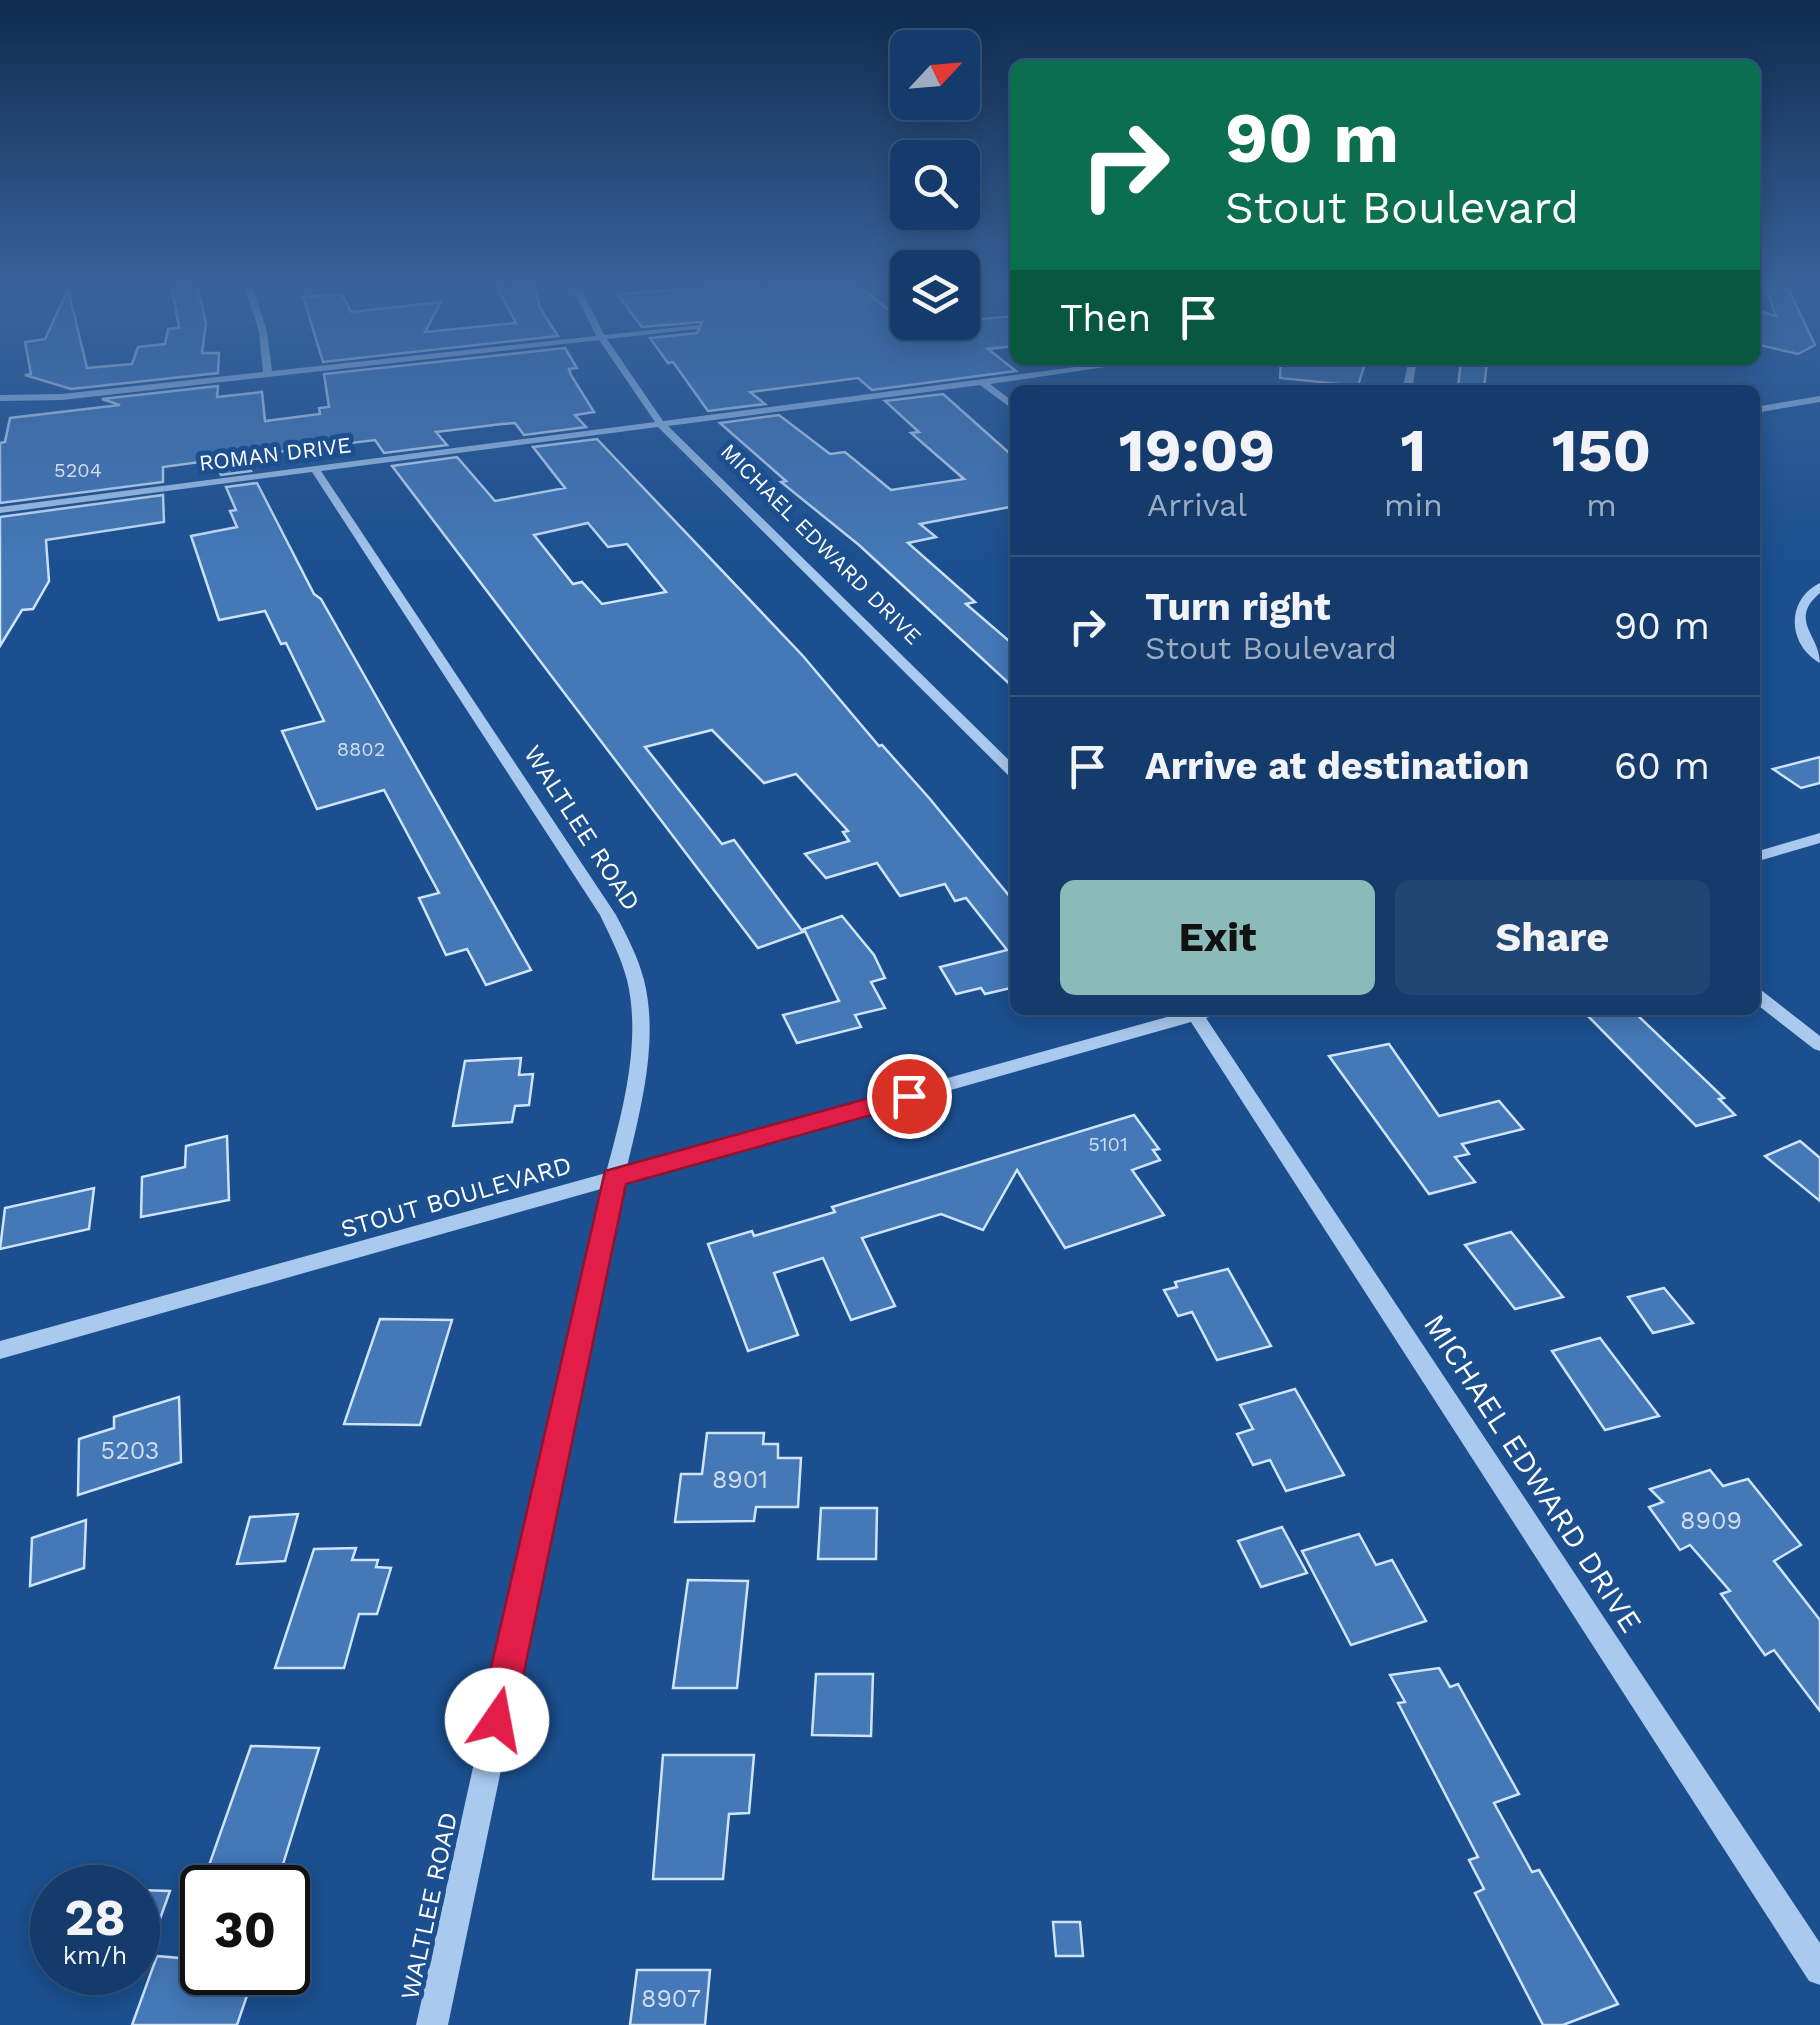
<!DOCTYPE html>
<style>
body{margin:0;font-family:"Work Sans",sans-serif;background:#214673;color:#f1f3f6;height:100vh;display:flex;flex-direction:column;font-size:38px;white-space:nowrap}
*{box-sizing:border-box;margin:0}
p{font-size:32px;color:#9dadc1}
.icon{flex:none;width:55px;height:55px;fill:none;stroke:currentColor;stroke-width:2;stroke-linecap:round;stroke-linejoin:round}
.map{position:relative;flex:1;overflow:hidden}
.drawer{position:absolute;left:1010px;top:385px;width:750px;height:630px;display:flex;flex-direction:column;background:#143b6b;border-radius:15px;box-shadow:0 5px 25px #0003,0 0 0 2px #33557e}
.drawer>*{flex:none}
.top-card{position:absolute;left:1010px;top:60px;width:750px;height:305px;border-radius:15px;box-shadow:0 5px 25px #0003,0 0 0 2px #33557e;background:#0b6e4f;color:#fff;overflow:hidden}
.needle{width:65px;rotate:64deg}
.buttons{position:absolute;left:890px;top:30px;display:grid;gap:20px}
.buttons a{display:grid;place-items:center;width:90px;height:90px;border-radius:15px;background:#143b6b;box-shadow:0 5px 25px #0003,0 0 0 2px #33557e;font-size:50px}
.speed{position:absolute;left:30px;top:1865px;display:flex;gap:20px;font-size:50px;font-weight:700;text-align:center}
.speed>*{display:grid;place-content:center;width:130px;height:130px;border-radius:50%;background:#143b6b;box-shadow:0 5px 25px #0003,0 0 0 2px #33557e;line-height:1}
.speed small{font-size:25px;font-weight:400}
.speed .limit{border:5px solid #111;border-radius:15px;background:#fff;color:#111}
.pin{position:absolute;display:grid;place-items:center;width:85px;height:85px;color:#fff;margin:-42px;border:5px solid #fff;border-radius:50%;box-shadow:0 2px 10px #0007}
.me{position:absolute;width:110px;margin:-55px;rotate:12deg;stroke-linejoin:round;filter:drop-shadow(0 0 8px #0008)}
.turn{display:flex;align-items:center;gap:35px;height:210px;padding:0 50px;font-size:45px}
.turn .icon{width:130px;height:130px;stroke-width:2.5}
.turn b{display:block;font-size:70px;line-height:85px}
.then{display:flex;align-items:center;height:95px;padding:0 50px;background:#0003;gap:20px;font-size:38px}
.eta{display:flex;justify-content:space-evenly;align-items:center;height:170px;text-align:center}
.eta b{font-size:60px;font-weight:700;line-height:70px}
.action{display:flex;gap:20px;margin-top:auto;padding:20px 50px}
.action a{flex:1;height:115px;border-radius:15px;background:#8bbbb9;color:#111;font-size:40px;font-weight:700;line-height:115px;text-align:center}
.action a+a{background:#214673;color:#f1f3f6}
ul{padding:0;list-style:none}
li{display:flex;align-items:center;gap:30px;height:140px;padding:0 50px;border-top:2px solid #33557e}
li div{flex:1}
li b{display:block;font-size:38px}
li em{font-style:normal}
.map>svg:first-child{display:block}
.building{fill:#4478b7;stroke:#cfe3fa;stroke-width:2.5;fill-rule:evenodd}
.lines{fill:none;stroke-linecap:round;stroke-linejoin:round}
.minor{fill:#a9c9ee;fill-rule:evenodd}
.route{fill:#e11d48;stroke:#92132f;stroke-width:2.5}
.labels{text-anchor:middle;dominant-baseline:central;stroke-width:10;stroke-linejoin:round;paint-order:stroke}
.number-label{font-size:20px;fill:#d0dded}
.far-street-label{font-size:22px;fill:#fff;stroke:#1b4f8f}
.street-label{font-size:25px;fill:#fff;stroke:#1b4f8f}
.near-number-label{font-size:25px;fill:#d0dded}
.near-street-label{font-size:30px;fill:#fff;stroke:#1b4f8f}
</style>
<div class="map">
<svg width="1820" height="2025" viewBox="0 0 1820 2025">
<rect width="100%" height="100%" fill="#1b4f8f"/>
<g class="building">
<path d="M172 288H198L206 323 202 353H219L218 373 71 389 25 375 31 374 25 342 45 339 68 289 87 368 132 364 138 347 165 344 168 329 179 328Z"/>
<path d="M497 288H535L540 308 558 336 323 362 303 297 342 294 351 312 441 302 425 332 516 323Z"/>
<path d="M701 288H862L905 323 916 325 1015 316V346L988 349 1016 371 872 390 858 378 750 392 765 404 708 411 673 362 668 363 650 338 697 333 702 322 642 327 617 294Z"/>
<path d="M1766 288H1788L1815 345 1798 354 1755 344V310L1776 316Z"/>
<path d="M565 348 577 368 569 369 571 375 594 412 575 415 586 427 524 435 515 423 502 424 436 432 447 445 384 453 375 440 261 454 244 457 251 471 221 475 214 460 163 467V482L0 503V443L5 442 10 418 120 405 102 399 218 386 217 397 262 392 265 421 320 414 319 408 329 407 324 374Z"/>
<path d="M1281 360H1366L1358 386 1280 378Z"/>
<path d="M1461 360H1487L1484 390 1458 387Z"/>
<path d="M943 394 1015 458V506L920 524 936 537 908 543 975 602 966 604 1015 646V689L859 545 781 482 786 481 720 423 779 415 830 454 845 452 891 490 964 479 911 433 919 432 885 401Z"/>
<path d="M597 439 803 656 879 746 882 745 930 799 1015 903V987L985 994 981 988 956 994 940 967 1007 950 966 898 955 901 945 884 900 896 877 863 826 878 805 854 849 841 843 832 848 831 796 774 764 783 712 730 645 747 722 844 734 840 803 932 758 948 392 466 457 457 495 501 565 488 533 447ZM588 523 608 547 627 544 666 592 602 604 582 582 573 584 534 535Z"/>
<path d="M257 483 314 594 321 599 531 970 486 985 467 949 446 955 419 898 439 893 384 790 317 809 282 731 324 721 286 643 281 644 265 611 219 620 191 536 237 527 230 511 236 510 226 487Z"/>
<path d="M163 495 164 522 46 540 49 581 33 609 22 610 0 646V517Z"/>
<path d="M1820 757V783L1801 788 1773 769Z"/>
<path d="M842 916 874 955 885 978 871 982 885 1008 855 1015 861 1027 797 1043 783 1015 839 1001 804 929Z"/>
<path d="M1582 1010H1632L1724 1098 1719 1099 1735 1115 1696 1126Z"/>
<path d="M1389 1044 1439 1116 1499 1101 1523 1129 1462 1144 1469 1154 1455 1157 1475 1182 1429 1194 1329 1056Z"/>
<path d="M521 1058 519 1075 533 1074 529 1105 515 1106 512 1122 453 1126 465 1061Z"/>
<path d="M1134 1115 1159 1149 1153 1150 1160 1160 1132 1170 1164 1215 1065 1248 1017 1170 983 1230 941 1214 862 1238 895 1306 851 1320 823 1258 774 1273 798 1335 748 1351 708 1244 752 1231 754 1236 835 1212 832 1207Z"/>
<path d="M227 1136 229 1200 141 1217 142 1177 185 1167 186 1146Z"/>
<path d="M1800 1141 1820 1158V1201L1765 1156Z"/>
<path d="M94 1188 89 1229 0 1249 5 1208Z"/>
<path d="M1511 1232 1563 1297 1515 1309 1465 1245Z"/>
<path d="M1228 1269 1271 1346 1217 1360 1192 1312 1178 1316 1164 1290 1177 1287 1175 1282Z"/>
<path d="M1664 1288 1693 1323 1653 1333 1628 1297Z"/>
<path d="M380 1319 452 1320 420 1425 344 1424Z"/>
<path d="M1600 1338 1659 1416 1605 1430 1552 1351Z"/>
<path d="M1295 1389 1344 1475 1286 1491 1270 1460 1253 1465 1237 1434 1253 1429 1240 1405Z"/>
<path d="M179 1397 181 1462 78 1495 79 1439 114 1428V1417Z"/>
<path d="M707 1433H764L763 1444H778V1458H801L798 1507H756L754 1521 675 1522 681 1474H702Z"/>
<path d="M1710 1470 1723 1486 1748 1479 1801 1545 1774 1561 1820 1620V1711L1774 1650 1765 1655 1721 1594 1730 1591 1690 1545 1680 1550 1649 1507 1663 1502 1650 1489Z"/>
<path d="M821 1508H877L876 1559H818Z"/>
<path d="M298 1514 285 1561 237 1564 250 1517Z"/>
<path d="M86 1520 84 1568 30 1586 32 1538Z"/>
<path d="M1282 1527 1307 1573 1261 1587 1238 1541Z"/>
<path d="M1359 1534 1376 1565 1392 1560 1426 1621 1351 1645 1302 1551Z"/>
<path d="M356 1548 352 1560H378L376 1567 391 1568 377 1614H359L344 1668H275L314 1549Z"/>
<path d="M688 1580 748 1581 737 1688H673Z"/>
<path d="M1439 1668 1450 1687 1458 1684 1519 1794 1494 1803 1532 1872 1539 1870 1618 2004 1563 2025H1543L1475 1893 1484 1889 1469 1860 1478 1857 1398 1703 1405 1702 1390 1675Z"/>
<path d="M816 1674H873L871 1736 812 1735Z"/>
<path d="M251 1746 319 1748 280 1874 207 1871Z"/>
<path d="M663 1755H754L749 1813 729 1814 723 1879H653Z"/>
<path d="M138 1890 170 1891 141 1972 138 1971Z"/>
<path d="M1053 1922H1080L1083 1956H1056Z"/>
<path d="M157 1956 202 1960V1972H255L237 2025H132Z"/>
<path d="M637 1970H710L705 2025H630Z"/>
</g>
<g class="lines">
<g class="minor">
<path d="M245 288H253L267 332 272 371 596 336 573 288H581L604 335 700 325 697 329 607 339 663 421 1129 360H1153L990 384 1015 403V411L980 385 668 426 1015 766V778L1010 777 658 427 321 471 616 915C627 936 638 957 644 980 659 1040 641 1108 627 1167L1185 1012 1183 1010H1223L1220 1014 1206 1018 1820 1943V1985L1809 1981 1191 1022 623 1183 448 2025H416L601 1189 0 1359V1341L606 1173C622 1113 642 1042 627 980 621 957 610 936 600 915L312 472 0 513V507L655 422 599 340 62 400 0 401V395L62 394 263 372 259 332Z"/>
<path d="M1409 360H1417L1412 390H1402Z"/>
<path d="M1820 396V402L1755 413V407Z"/>
<path d="M1820 583V593C1788 620 1820 635 1820 663 1788 645 1785 600 1820 583Z"/>
<path d="M1820 833V843L1755 862V852Z"/>
<path d="M1755 988 1761 990 1820 1036V1051L1814 1049 1755 1003Z"/>
</g>
</g>
<linearGradient id="sky" x2="0" y2="1"><stop stop-color="#0f2b4f"/><stop offset="0.5" stop-color="#39639b"/><stop offset="1" stop-color="#39639b" stop-opacity="0"/></linearGradient>
<rect width="1820" height="571" fill="url(#sky)"/>
<path class="route" d="M909 1087 918 1090 921 1096 918 1102 626 1184 514 1720 509 1732 497 1737 484 1732 479 1720 605 1171Z"/>
<g class="labels">
<g class="number-label">
<text x="78" y="470">5204</text>
<text x="361" y="749">8802</text>
<text x="1108" y="1144">5101</text>
</g>
<g class="far-street-label">
<text transform="translate(275 454) rotate(-7)">ROMAN DRIVE</text>
<text transform="translate(821 544) rotate(45)">MICHAEL EDWARD DRIVE</text>
</g>
<g class="street-label">
<text transform="translate(582 828) rotate(57)">WALTLEE ROAD</text>
<text transform="translate(456 1197) rotate(-16)">STOUT BOULEVARD</text>
<text transform="translate(429 1906) rotate(-78)">WALTLEE ROAD</text>
</g>
<g class="near-number-label">
<text x="130" y="1450">5203</text>
<text x="740" y="1479">8901</text>
<text x="1711" y="1520">8909</text>
<text x="671" y="1998">8907</text>
</g>
<g class="near-street-label">
<text transform="translate(1533 1473) rotate(57)">MICHAEL EDWARD DRIVE</text>
</g>
</g>
</svg>
<div class="buttons">
<a><svg class="needle" viewBox="-14 -14 28 28"><path d="M0-13l5 13h-10z" fill="#e53935"/><path d="M0 13l5-13h-10z" fill="#9dadc1"/></svg></a>
<a><svg class="icon" aria-label="search" viewBox="0 0 24 24"><circle cx="10" cy="10" r="6"/><path d="M15 15l6 6"/></svg></a>
<a><svg class="icon" aria-label="layers" viewBox="0 0 24 24"><path d="M12 4l9 5-9 5-9-5zM3 14l9 5 9-5"/></svg></a>
</div>
<div class="speed"><div>28<small>km/h</small></div><div class="limit">30</div></div>
<div class="pin" style="left:909px;top:1096px;background:#d93025"><svg class="icon" aria-label="arrive" viewBox="0 0 24 24"><path d="M6 21V4h12l-3 4 3 4H6"/></svg></div>
<svg class="me" style="left:497px;top:1720px" viewBox="-20 -20 40 40"><circle r="19" fill="#fff"/><path d="M0-13L10 11 0 6-10 11z" fill="#e11d48"/></svg>
<div class="top-card">
<div class="turn"><svg class="icon" aria-label="right" viewBox="0 0 24 24"><path d="M7 20v-9h11M14 6l5 5-5 5"/></svg><div><b>90 m</b>Stout Boulevard</div></div>
<div class="then">Then<svg class="icon" aria-label="arrive" viewBox="0 0 24 24"><path d="M6 21V4h12l-3 4 3 4H6"/></svg></div>
</div>
<section class="drawer">
<div class="eta">
<div><b>19:09</b><p>Arrival</p></div>
<div><b>1</b><p>min</p></div>
<div><b>150</b><p>m</p></div>
</div>
<ul>
<li><svg class="icon" aria-label="right" viewBox="0 0 24 24"><path d="M7 20v-9h11M14 6l5 5-5 5"/></svg><div><b>Turn right</b><p>Stout Boulevard</p></div><em>90 m</em></li>
<li><svg class="icon" aria-label="arrive" viewBox="0 0 24 24"><path d="M6 21V4h12l-3 4 3 4H6"/></svg><div><b>Arrive at destination</b></div><em>60 m</em></li>
</ul>
<div class="action"><a>Exit</a><a>Share</a></div>
</section>
</div>
